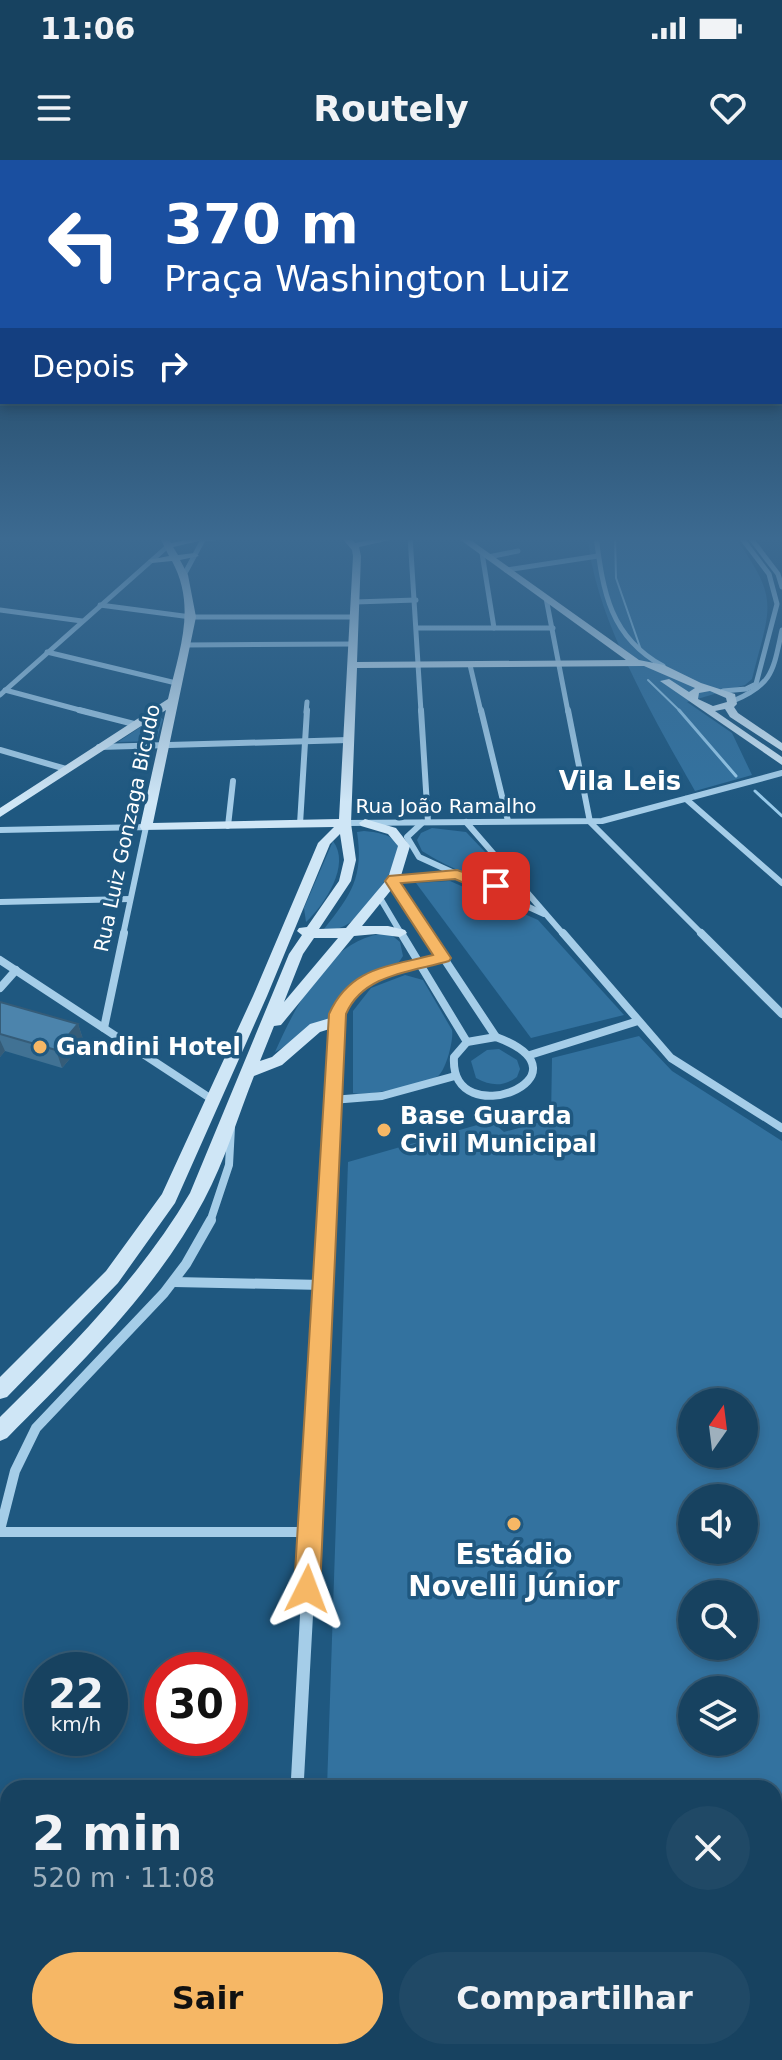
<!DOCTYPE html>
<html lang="pt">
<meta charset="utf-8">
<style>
body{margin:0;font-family:"DejaVu Sans",sans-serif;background:#204966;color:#f1f3f6;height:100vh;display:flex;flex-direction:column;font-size:30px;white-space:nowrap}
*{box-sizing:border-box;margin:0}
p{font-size:26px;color:#9eb0bd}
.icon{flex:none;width:44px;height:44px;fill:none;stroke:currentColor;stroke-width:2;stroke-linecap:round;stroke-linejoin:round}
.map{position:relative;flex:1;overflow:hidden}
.drawer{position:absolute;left:0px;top:1620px;width:782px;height:280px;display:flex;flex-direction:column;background:#174260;border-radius:24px 24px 0 0;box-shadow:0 4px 12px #0003,0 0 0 2px #365b75}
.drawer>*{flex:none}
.hud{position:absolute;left:0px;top:0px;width:782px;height:244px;box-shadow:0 4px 12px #0003,0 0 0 2px #365b75;background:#1a4fa0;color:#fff;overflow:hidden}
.needle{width:52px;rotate:14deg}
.tools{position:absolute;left:678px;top:1228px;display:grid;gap:16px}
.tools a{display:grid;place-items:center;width:80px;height:80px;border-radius:50%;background:#174260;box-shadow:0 4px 12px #0003,0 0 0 2px #365b75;font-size:40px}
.speed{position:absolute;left:24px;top:1492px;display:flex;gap:16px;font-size:40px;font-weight:700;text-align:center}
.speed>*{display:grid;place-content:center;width:104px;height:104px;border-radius:50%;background:#174260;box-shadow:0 4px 12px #0003,0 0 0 2px #365b75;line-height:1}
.speed small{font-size:20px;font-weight:400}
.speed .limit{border:12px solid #d22;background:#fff;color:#111}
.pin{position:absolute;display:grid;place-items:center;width:68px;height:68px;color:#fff;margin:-34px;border-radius:16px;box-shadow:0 4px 12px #0006}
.me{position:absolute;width:88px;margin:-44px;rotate:3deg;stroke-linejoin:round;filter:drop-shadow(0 0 6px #0008)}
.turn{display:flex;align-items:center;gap:28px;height:168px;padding:0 32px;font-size:36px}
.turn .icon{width:104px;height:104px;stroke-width:2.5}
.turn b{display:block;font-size:56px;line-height:68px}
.then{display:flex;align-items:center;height:76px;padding:0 32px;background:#0003;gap:16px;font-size:30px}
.round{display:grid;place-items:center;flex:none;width:84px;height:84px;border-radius:42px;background:#204966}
.summary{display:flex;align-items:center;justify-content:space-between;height:136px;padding:0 32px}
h1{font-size:48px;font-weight:700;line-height:60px}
.button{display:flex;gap:16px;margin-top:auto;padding:16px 32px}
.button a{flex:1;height:92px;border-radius:48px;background:#f6b765;color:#111;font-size:32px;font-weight:700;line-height:92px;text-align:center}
.button a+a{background:#204966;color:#f1f3f6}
.status{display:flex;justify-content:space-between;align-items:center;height:56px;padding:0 40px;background:#174260;direction:ltr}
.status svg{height:22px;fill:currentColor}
header{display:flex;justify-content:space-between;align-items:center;height:104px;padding:0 32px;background:#174260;font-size:36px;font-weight:700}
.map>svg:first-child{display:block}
.green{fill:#33729f;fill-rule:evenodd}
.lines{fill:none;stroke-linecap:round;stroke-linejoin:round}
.stream-far1{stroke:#98caea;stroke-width:2}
.stream{stroke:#98caea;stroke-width:3}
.street-far4{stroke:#a5cde8;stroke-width:5}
.street-far3{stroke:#a5cde8;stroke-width:6}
.street-far2{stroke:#a5cde8;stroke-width:8}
.street-far1{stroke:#a5cde8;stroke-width:10}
.street{stroke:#a5cde8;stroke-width:13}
.secondary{fill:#cfe6f6;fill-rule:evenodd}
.wall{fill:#417294}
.shaded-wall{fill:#355c78}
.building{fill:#4c84ac;stroke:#355c78;stroke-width:2}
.route{fill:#f6b765;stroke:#a07742;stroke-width:2}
.poi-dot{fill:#f6b765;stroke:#1f5880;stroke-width:3}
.labels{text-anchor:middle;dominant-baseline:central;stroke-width:7;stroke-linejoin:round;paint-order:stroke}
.far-street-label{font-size:20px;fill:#fff;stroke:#1f5880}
.poi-label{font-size:24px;font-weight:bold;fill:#fff;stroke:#1f5880;text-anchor:start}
.far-district-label{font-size:26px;font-weight:bold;fill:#fff;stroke:#1f5880}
.near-poi-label{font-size:28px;font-weight:bold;fill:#fff;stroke:#1f5880}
</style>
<div class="status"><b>11:06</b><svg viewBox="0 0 49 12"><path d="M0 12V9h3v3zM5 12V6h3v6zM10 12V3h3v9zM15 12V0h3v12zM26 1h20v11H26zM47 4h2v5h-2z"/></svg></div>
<header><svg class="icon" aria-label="menu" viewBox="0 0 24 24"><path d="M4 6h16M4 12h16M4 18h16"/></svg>Routely<svg class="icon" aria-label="heart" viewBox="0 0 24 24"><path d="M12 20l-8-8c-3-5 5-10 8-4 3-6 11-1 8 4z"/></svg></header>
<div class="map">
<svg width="782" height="1900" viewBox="0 0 782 1900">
<rect width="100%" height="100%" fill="#1f5880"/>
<g class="green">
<path d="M588 376H734C781 441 770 446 752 519L745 525 687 542 732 573 752 615 695 631C656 562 593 455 588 376Z"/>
<path d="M157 556 163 559 156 581 118 582Z"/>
<path d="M432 668 466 672 507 715C490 731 440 702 422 691L417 680 421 673Z"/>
<path d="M364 671C375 672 394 674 398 686 404 702 364 750 352 761 346 766 337 769 329 772L324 769C351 735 364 717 357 672Z"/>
<path d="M333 681C351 705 325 744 306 762L304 748Z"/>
<path d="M450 721 538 760 624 855 531 878 416 723Z"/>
<path d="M389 773 400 782 403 796 399 802 352 823 342 833 332 859 275 892C296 845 331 775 389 773Z"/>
<path d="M405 815 423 820 452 870C454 879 446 910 438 916 427 924 365 937 353 933V851L371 828Z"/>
<path d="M639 876 672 911 782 981V1836H774V1628H327L348 1002 484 963 496 965 504 972 551 959 552 898ZM692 1242H744V1294H692ZM692 1338H744V1390H692ZM692 1434H744V1486H692ZM744 1530V1582H692V1530Z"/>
<path d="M499 889 517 900 520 909 517 917C503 927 491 926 476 918L471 901 487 890Z"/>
</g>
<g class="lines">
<g class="stream-far1">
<path d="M615 376 616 418 641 490"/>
<path d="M648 520 681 552"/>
</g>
<g class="stream">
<path d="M679 550 736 616"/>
<path d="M755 631 782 656"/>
</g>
<g class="street-far4">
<path d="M410 376 421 552"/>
<path d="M596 376C603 432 610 477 663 506"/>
<path d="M749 376 778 414 782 427"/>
<path d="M204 379 230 376"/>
<path d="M482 393 494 468"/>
<path d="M488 397 518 391"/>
<path d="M506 410 598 396"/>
<path d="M184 415 205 376"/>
<path d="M546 438 568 552"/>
<path d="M355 442 416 440"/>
<path d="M100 445 191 457H355"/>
<path d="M0 450 82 461"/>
<path d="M418 468H553"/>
<path d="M185 485 353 484"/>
<path d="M47 492 176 523"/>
<path d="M470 505 481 552"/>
<path d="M5 530 87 552"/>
<path d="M723 531 746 529 756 524 777 444 769 414 740 376"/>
<path d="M0 535 168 386"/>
<path d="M733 541C774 524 773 510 782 470"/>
<path d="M306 552 307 542"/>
</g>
<g class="street-far3">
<path d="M79 550 134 564"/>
<path d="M421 550 428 662"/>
<path d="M481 550 508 661"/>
<path d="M568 550 590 662 703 775"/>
<path d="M99 587 348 580"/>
<path d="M0 590 66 609"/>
<path d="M686 639 782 723"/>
<path d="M466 662 564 775"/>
<path d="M345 663 602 661 782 613"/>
<path d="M422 663 407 677 419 697 544 754"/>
<path d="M300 664 307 550"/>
<path d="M228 666 233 621"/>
<path d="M0 670 146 667 123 775"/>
<path d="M394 719 449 714"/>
<path d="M392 721 428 775"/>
<path d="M484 727 496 726 514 717"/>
<path d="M380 738 402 775"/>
<path d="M0 742 130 739"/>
</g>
<g class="street-far2">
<path d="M401 773 467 882"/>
<path d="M427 773 496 877"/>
<path d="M563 773 671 898 782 968"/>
<path d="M701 773 782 854"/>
<path d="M0 800 213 940"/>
<path d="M0 828 16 810"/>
<path d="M104 868 124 773"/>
<path d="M496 877C601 916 449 976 454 897L467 882Z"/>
<path d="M530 895 638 861"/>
<path d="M332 940 382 936 455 916"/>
<path d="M210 1062 229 1005 231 967"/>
<path d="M327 1062 338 854C358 811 401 807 443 798"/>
</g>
<g class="street-far1">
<path d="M174 1122 323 1125"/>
<path d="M0 1370 15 1311 36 1268 164 1133 186 1104 211 1060"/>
<path d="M0 1372H310"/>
<path d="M308 1430 327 1060"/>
</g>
<g class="street">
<path d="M297 1628 308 1428"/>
<path d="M0 1861H8"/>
<path d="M774 1866H782"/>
<path d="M283 1892V1900"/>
<path d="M689 1892 690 1900"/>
</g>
<path class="secondary" d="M159 376H167L171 383 204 377 208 379 173 387 178 395 195 393 199 396 180 400 188 415 196 457 153 663 339 659 353 396 352 390 340 376H349L355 383 391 376H408L359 387 361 396 357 502 626 500 455 376H465L639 500 664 505 701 523 735 534 737 544 734 547 738 553 782 583V591L730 557 725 549 715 551 782 597V605L660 521 669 519 689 532 695 528 644 506 357 508 351 663 356 700 351 721 319 769 346 768 388 718 398 686 388 674 361 666 359 663 365 659 396 668 410 686 400 719 362 766H388L405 770 407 773 400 777 376 774 354 776 281 865 274 866 260 901 272 897 310 864 337 856 344 861 342 865 320 872 282 905 254 916C238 956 225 1001 204 1040 155 1132 80 1204 7 1278L0 1281V1257C71 1187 139 1119 190 1033L289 794 302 775 297 771 299 768 307 767 339 721 344 700 340 674 330 684 267 836 175 1043 118 1123 7 1237 0 1239V1217L106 1111 162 1034 253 836 318 683 334 667 142 670 140 667 166 550 0 657V648L168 539C179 491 197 447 172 401L152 403 148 400 169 396ZM710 531 726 538 727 542 713 546 698 539 699 533ZM314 778H338L284 842 303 794Z"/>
</g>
<path class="wall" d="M0 842 78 864 84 882 62 908 5 891 0 897Z"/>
<g class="shaded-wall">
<path d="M78 864 84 882 62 908 56 890Z"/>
<path d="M0 880 5 891 0 897Z"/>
</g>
<path class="building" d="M0 842 78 864 56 890 0 874Z"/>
<linearGradient id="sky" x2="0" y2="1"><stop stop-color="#113046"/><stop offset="0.59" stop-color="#3c6a91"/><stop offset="1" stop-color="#3c6a91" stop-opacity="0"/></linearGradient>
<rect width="782" height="642" fill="url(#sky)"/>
<path class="route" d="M457 710 504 726 483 731 455 719 401 723 451 798 449 801C411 812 363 814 346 854L320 1429 316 1438 307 1442 298 1438 294 1429 329 854C350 807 388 807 433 795L385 721 389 716Z"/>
<g class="poi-dot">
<circle cx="40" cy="887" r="8"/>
<circle cx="384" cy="970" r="8"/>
<circle cx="514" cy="1364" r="8"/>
</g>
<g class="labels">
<g class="far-street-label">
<text x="446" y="646">Rua João Ramalho</text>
<text transform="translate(127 668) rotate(-78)">Rua Luiz Gonzaga Bicudo</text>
</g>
<g class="poi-label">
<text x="56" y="887">Gandini Hotel</text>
<text x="400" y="956">Base Guarda<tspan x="400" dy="28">Civil Municipal</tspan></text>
</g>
<g class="far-district-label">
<text x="620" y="621">Vila Leis</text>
</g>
<g class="near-poi-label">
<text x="514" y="1394">Estádio<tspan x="514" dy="32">Novelli Júnior</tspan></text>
</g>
</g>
</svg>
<div class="tools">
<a><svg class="needle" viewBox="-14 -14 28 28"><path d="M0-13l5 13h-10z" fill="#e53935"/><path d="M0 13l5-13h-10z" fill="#9eb0bd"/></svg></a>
<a><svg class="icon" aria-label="sound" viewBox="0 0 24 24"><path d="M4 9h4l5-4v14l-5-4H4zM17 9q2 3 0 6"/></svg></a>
<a><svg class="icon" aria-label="search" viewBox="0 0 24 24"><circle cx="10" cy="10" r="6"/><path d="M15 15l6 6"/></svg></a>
<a><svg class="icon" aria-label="layers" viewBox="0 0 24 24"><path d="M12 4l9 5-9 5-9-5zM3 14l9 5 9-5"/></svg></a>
</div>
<div class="speed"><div>22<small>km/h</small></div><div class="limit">30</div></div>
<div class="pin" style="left:496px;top:726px;background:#d93025"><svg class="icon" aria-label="arrive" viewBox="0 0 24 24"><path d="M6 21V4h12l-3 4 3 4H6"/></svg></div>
<svg class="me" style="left:307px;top:1429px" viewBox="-20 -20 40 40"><path d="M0-17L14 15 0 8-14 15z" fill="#f6b765" stroke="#fff" stroke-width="4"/></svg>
<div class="hud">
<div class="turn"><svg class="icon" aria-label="left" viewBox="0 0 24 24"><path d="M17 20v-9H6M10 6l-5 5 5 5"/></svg><div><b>370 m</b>Praça Washington Luiz</div></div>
<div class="then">Depois<svg class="icon" aria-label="right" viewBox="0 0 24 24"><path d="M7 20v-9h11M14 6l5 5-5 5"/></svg></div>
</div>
<section class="drawer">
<div class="summary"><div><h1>2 min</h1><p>520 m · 11:08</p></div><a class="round"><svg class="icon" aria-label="close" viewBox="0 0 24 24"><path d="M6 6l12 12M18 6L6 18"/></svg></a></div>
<div class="button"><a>Sair</a><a>Compartilhar</a></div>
</section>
</div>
